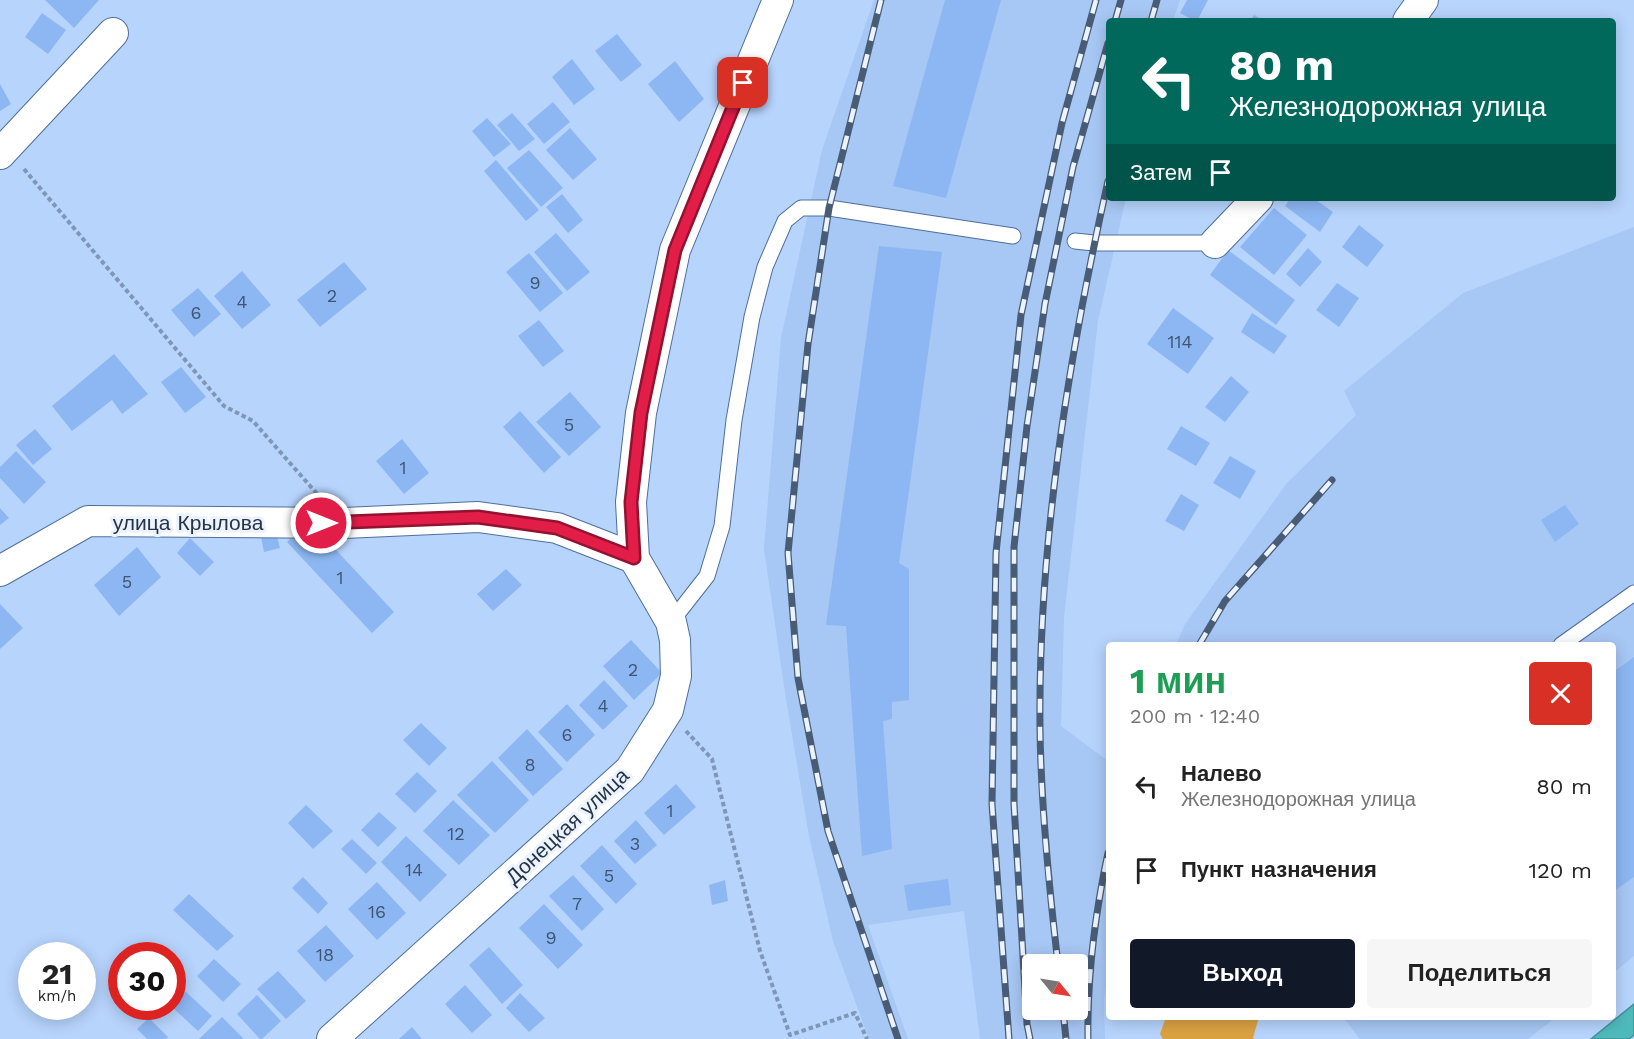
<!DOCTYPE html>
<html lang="ru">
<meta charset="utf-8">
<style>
body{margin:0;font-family:"Work Sans",sans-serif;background:#f6f6f6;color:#222;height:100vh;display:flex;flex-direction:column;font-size:22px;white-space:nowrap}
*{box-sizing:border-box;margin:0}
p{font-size:20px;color:#767676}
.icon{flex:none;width:33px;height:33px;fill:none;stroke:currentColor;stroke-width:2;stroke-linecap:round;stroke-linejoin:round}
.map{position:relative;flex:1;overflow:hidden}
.details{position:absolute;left:1106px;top:642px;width:510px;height:378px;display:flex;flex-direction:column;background:#fff;border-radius:6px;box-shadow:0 3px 15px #0003}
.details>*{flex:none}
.hud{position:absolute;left:1106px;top:18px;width:510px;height:183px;border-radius:6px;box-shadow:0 3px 15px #0003;background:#00695c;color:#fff;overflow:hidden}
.needle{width:39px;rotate:120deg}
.buttons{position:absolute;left:1022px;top:954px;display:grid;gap:12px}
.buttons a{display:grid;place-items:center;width:66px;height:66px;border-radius:6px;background:#fff;box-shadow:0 3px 15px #0003;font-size:30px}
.speed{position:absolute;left:18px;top:942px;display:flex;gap:12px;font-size:30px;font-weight:700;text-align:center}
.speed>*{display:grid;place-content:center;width:78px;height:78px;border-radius:50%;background:#fff;box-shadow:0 3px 15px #0003;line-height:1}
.speed small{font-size:15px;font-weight:400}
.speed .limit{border:9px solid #d22;background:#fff;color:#111}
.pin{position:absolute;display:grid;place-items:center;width:51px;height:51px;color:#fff;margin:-26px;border-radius:12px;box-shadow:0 3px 9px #0006}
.me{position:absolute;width:66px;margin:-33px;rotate:90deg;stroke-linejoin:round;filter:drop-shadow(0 0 4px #0008)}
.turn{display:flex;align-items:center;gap:21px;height:126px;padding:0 24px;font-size:27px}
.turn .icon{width:78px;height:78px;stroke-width:2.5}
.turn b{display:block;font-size:42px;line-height:51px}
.then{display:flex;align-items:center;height:57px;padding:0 24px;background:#0003;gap:12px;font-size:22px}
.round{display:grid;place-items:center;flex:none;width:63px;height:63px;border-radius:6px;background:#f6f6f6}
.overview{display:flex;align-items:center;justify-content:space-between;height:102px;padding:0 24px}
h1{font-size:36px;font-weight:700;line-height:45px;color:#1e9e55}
.cta{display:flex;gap:12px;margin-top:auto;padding:12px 24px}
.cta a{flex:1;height:69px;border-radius:6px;background:#111827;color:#fff;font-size:24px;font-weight:700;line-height:69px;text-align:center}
.cta a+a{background:#f6f6f6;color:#222}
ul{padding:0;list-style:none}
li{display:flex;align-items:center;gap:18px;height:84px;padding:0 24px}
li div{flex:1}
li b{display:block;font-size:22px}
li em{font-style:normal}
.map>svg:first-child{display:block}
.built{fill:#a7c7f4;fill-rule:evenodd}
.green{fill:#dba242}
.water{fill:#4eb9bb;stroke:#429198;stroke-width:1.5}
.building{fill:#8db7f3}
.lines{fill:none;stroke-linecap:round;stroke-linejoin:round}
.lane-casing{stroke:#4e6e9c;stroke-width:17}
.street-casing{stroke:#4e6e9c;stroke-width:32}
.path{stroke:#7e96b7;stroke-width:4;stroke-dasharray:4.5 3;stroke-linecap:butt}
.lane{stroke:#fff;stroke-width:15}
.street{stroke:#fff;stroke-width:30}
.rail-casing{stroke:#495c75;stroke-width:7}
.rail{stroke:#ecf3fd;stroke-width:4.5;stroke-dasharray:14;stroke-linecap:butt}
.route-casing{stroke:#92132f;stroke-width:15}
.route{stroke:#e11d48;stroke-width:10}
.labels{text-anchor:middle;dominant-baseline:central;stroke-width:6;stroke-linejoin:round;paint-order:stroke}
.number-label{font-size:18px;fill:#3f5573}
.street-label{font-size:21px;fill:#253448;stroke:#ecf3fd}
</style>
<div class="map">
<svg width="1634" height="1039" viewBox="0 0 1634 1039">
<rect width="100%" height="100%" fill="#b7d4fd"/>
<g class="built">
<path d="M874 0H1180L1173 21H1108V198H1126L1098 321 1064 617 1061 726 1108 761V971L1104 1001 1105 1039H980L964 911 868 925 908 1039H869L833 941 809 836 786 699 764 549 781 338 822 150ZM1032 964H1077V1010H1032Z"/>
<path d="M1634 227V956L1613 973 1612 645H1176L1185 624 1287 483 1356 415 1344 391 1463 293Z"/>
<path d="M1343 1017H1556L1528 1039H1360Z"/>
</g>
<path class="green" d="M1166 1017H1259L1253 1038 1255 1039H1163L1160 1034Z"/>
<path class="water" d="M1634 1004V1035L1629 1039H1591Z"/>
<g class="building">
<path d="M45 0H99L74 28Z"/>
<path d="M945 0H1001L946 198 893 186Z"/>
<path d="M1187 0H1208L1198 19 1202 21H1195L1180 13Z"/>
<path d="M42 13 66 30 48 54 25 37Z"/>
<path d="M1254 15 1265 21H1250Z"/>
<path d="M617 34 642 65 621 82 595 51Z"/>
<path d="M572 59 595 89 574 105 552 77Z"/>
<path d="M675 61 704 99 679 122 648 84Z"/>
<path d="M0 84 11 104 0 111Z"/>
<path d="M553 102 570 122 544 144 527 124Z"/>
<path d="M512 113 535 139 519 151 497 125Z"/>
<path d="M487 118 511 144 494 157 472 131Z"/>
<path d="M570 128 597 159 573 180 546 150Z"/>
<path d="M529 150 563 188 541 207 507 168Z"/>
<path d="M496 160 539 210 526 221 484 171Z"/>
<path d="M562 194 583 220 568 233 546 207Z"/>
<path d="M1290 198H1313L1333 212 1320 232 1285 206Z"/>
<path d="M1274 208 1307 235 1274 275 1240 247Z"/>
<path d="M1359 225 1384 245 1367 267 1342 247Z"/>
<path d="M556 233 590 272 567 291 534 252Z"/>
<path d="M879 246 942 252 899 563 909 569V700L892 702V719L883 721 892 849 862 856 846 626 826 625Z"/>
<path d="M1308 248 1322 262 1300 287 1286 274Z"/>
<path d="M1228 250 1295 300 1276 325 1210 275Z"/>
<path d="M529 253 563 293 540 312 506 272Z"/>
<path d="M344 262 367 289 320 327 297 300Z"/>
<path d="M242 271 271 305 242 329 214 296Z"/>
<path d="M1337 283 1359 298 1339 327 1316 310Z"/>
<path d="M198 288 221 314 194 337 171 310Z"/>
<path d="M1173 308 1214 338 1188 374 1147 344Z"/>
<path d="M1252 313 1287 336 1274 354 1241 332Z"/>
<path d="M539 320 564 351 543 367 518 336Z"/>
<path d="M114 354 148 394 122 414 112 400 72 431 52 406Z"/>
<path d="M181 367 206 397 185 413 161 382Z"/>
<path d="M1231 376 1249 392 1225 422 1205 407Z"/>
<path d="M570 392 601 427 569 456 536 422Z"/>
<path d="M520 411 561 457 544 473 503 427Z"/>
<path d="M1181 426 1210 443 1196 466 1167 449Z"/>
<path d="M35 429 52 449 33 465 16 445Z"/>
<path d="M402 439 429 473 404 494 376 461Z"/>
<path d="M16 451 46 482 24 504 0 478V467Z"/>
<path d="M1230 456 1256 471 1240 499 1213 483Z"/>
<path d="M1181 494 1199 505 1184 531 1165 521Z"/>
<path d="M1565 505 1579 524 1555 542 1541 520Z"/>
<path d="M0 508 9 518 0 525Z"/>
<path d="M309 521 394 612 372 633 287 542Z"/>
<path d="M274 525 280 548 264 552 259 527Z"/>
<path d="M190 538 214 562 200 576 177 553Z"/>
<path d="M137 547 161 577 119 616 94 585Z"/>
<path d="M506 569 522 585 493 611 477 594Z"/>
<path d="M0 604 23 628 0 649Z"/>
<path d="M631 640 662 673 634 700 603 666Z"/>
<path d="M1634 657V877L1614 891 1612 889V673Z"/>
<path d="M604 680 628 706 603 730 579 705Z"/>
<path d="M567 704 595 735 567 762 538 732Z"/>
<path d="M421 723 447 748 429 766 403 740Z"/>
<path d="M527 729 563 769 533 796 498 758Z"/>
<path d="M492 761 529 800 495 833 457 795Z"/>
<path d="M417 772 437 791 415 813 395 794Z"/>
<path d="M676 784 696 807 664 835 644 813Z"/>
<path d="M453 800 490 835 459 865 423 831Z"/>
<path d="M306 805 333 831 313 849 288 823Z"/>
<path d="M379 812 397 828 378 847 361 830Z"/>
<path d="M636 820 657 845 635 864 614 841Z"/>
<path d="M406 836 447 875 420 902 381 862Z"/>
<path d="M352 839 377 863 366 874 341 849Z"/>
<path d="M602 845 637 884 616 904 580 866Z"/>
<path d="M573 875 604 909 582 931 549 896Z"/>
<path d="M303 877 328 903 318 914 292 888Z"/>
<path d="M948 879 951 905 908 911 904 885Z"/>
<path d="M725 880 728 901 712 905 709 885Z"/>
<path d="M377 882 406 913 377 940 348 909Z"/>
<path d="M189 894 234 936 217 951 173 910Z"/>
<path d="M544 904 583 945 558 969 519 928Z"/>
<path d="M326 925 354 956 325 982 297 951Z"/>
<path d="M489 947 523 985 502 1004 469 965Z"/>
<path d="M214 959 241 984 223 1002 197 976Z"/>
<path d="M278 971 306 1001 286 1019 257 989Z"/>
<path d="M172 979 212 1016 198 1031 172 1007Z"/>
<path d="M465 985 492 1015 472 1033 445 1004Z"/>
<path d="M520 993 545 1018 529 1032 506 1008Z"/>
<path d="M257 995 281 1021 262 1039H260L237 1014Z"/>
<path d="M222 1017 244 1039H199Z"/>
<path d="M149 1018 168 1037 166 1039H147L137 1029Z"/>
<path d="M412 1027 422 1039H399Z"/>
</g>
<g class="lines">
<defs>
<g id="lane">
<path d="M1075 241 1094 243H1215"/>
<path d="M671 622 707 576 722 526 734 420 752 317 765 267 785 221 801 208H829L1013 236"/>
<path d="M1561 645 1634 593"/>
</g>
<g id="street">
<path d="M1408 21 1423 0"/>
<path d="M0 154 113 33"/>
<path d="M1215 243 1258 198"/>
<path d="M0 571 88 521 344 523 478 517 557 528 634 558"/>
<path d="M332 1039 630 770 668 710 676 676 675 640 671 622 634 558 631 502 641 413 675 250 778 0"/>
</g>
</defs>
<use href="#lane" class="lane-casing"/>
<use href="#street" class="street-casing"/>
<g class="path">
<path d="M24 169 224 406 253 421 319 496"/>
<path d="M686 731 712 759 760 951 790 1035 855 1013 867 1039"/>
</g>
<use href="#lane" class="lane"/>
<use href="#street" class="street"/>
<defs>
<g id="rail">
<path d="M881 0 829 208 808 344 788 553 798 678 828 831 898 1039"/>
<path d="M1115 21 1121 0"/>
<path d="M1151 21 1157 0"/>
<path d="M1199 645 1225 601 1332 480"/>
<path d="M1058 964C1049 887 1041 808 1040 729 1038 546 1068 360 1108 181"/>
<path d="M1063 1010 1066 1039"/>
<path d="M1009 1039 992 804 996 553 1021 315 1062 123 1096 0"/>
<path d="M1030 1039 1027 1024 1014 804V547L1027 426 1045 304 1073 167 1108 43"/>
<path d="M1088 1039C1087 977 1095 914 1108 853"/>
</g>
</defs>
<use href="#rail" class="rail-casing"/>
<use href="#rail" class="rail"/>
</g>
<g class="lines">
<defs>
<path id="route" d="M321 523 478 517 557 528 634 558 631 502 641 413 675 250 743 83"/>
</defs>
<use href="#route" class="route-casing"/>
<use href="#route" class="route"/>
</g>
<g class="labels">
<g class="number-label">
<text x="535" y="282">9</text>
<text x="332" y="295">2</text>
<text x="242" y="301">4</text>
<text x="196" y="312">6</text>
<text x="1180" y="341">114</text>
<text x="569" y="424">5</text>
<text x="403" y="467">1</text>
<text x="340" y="577">1</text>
<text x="127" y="581">5</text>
<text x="633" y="669">2</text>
<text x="603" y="705">4</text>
<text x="567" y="734">6</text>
<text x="530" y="764">8</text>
<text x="670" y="810">1</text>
<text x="456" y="833">12</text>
<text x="635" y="843">3</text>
<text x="414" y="869">14</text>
<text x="609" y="875">5</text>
<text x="577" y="903">7</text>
<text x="377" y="911">16</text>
<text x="551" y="937">9</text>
<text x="325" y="954">18</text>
</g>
<g class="street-label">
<text x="188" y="522">улица Крылова</text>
<text transform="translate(567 826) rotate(-43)">Донецкая улица</text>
</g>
</g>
</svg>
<div class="buttons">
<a><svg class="needle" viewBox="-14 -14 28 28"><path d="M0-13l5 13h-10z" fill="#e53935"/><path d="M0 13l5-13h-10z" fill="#767676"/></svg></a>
</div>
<div class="speed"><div>21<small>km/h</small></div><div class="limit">30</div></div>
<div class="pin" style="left:743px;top:83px;background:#d93025"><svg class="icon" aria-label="arrive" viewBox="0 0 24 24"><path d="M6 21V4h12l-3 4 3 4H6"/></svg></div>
<svg class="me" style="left:321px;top:523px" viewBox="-20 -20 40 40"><circle r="17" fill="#e11d48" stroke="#fff" stroke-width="3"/><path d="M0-11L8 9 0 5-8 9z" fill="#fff"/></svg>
<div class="hud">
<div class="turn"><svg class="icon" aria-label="left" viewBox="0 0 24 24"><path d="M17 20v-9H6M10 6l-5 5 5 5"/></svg><div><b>80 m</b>Железнодорожная улица</div></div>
<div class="then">Затем<svg class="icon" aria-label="arrive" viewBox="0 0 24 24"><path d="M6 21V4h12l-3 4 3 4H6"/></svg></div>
</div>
<section class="details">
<div class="overview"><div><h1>1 мин</h1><p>200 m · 12:40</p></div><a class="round" style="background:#d93025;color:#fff"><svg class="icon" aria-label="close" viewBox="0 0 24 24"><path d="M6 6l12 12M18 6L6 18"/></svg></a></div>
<ul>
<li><svg class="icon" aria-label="left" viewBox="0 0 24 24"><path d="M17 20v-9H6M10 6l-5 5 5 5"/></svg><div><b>Налево</b><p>Железнодорожная улица</p></div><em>80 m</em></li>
<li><svg class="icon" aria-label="arrive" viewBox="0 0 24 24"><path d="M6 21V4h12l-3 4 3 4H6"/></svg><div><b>Пункт назначения</b></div><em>120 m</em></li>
</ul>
<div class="cta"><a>Выход</a><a>Поделиться</a></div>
</section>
</div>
